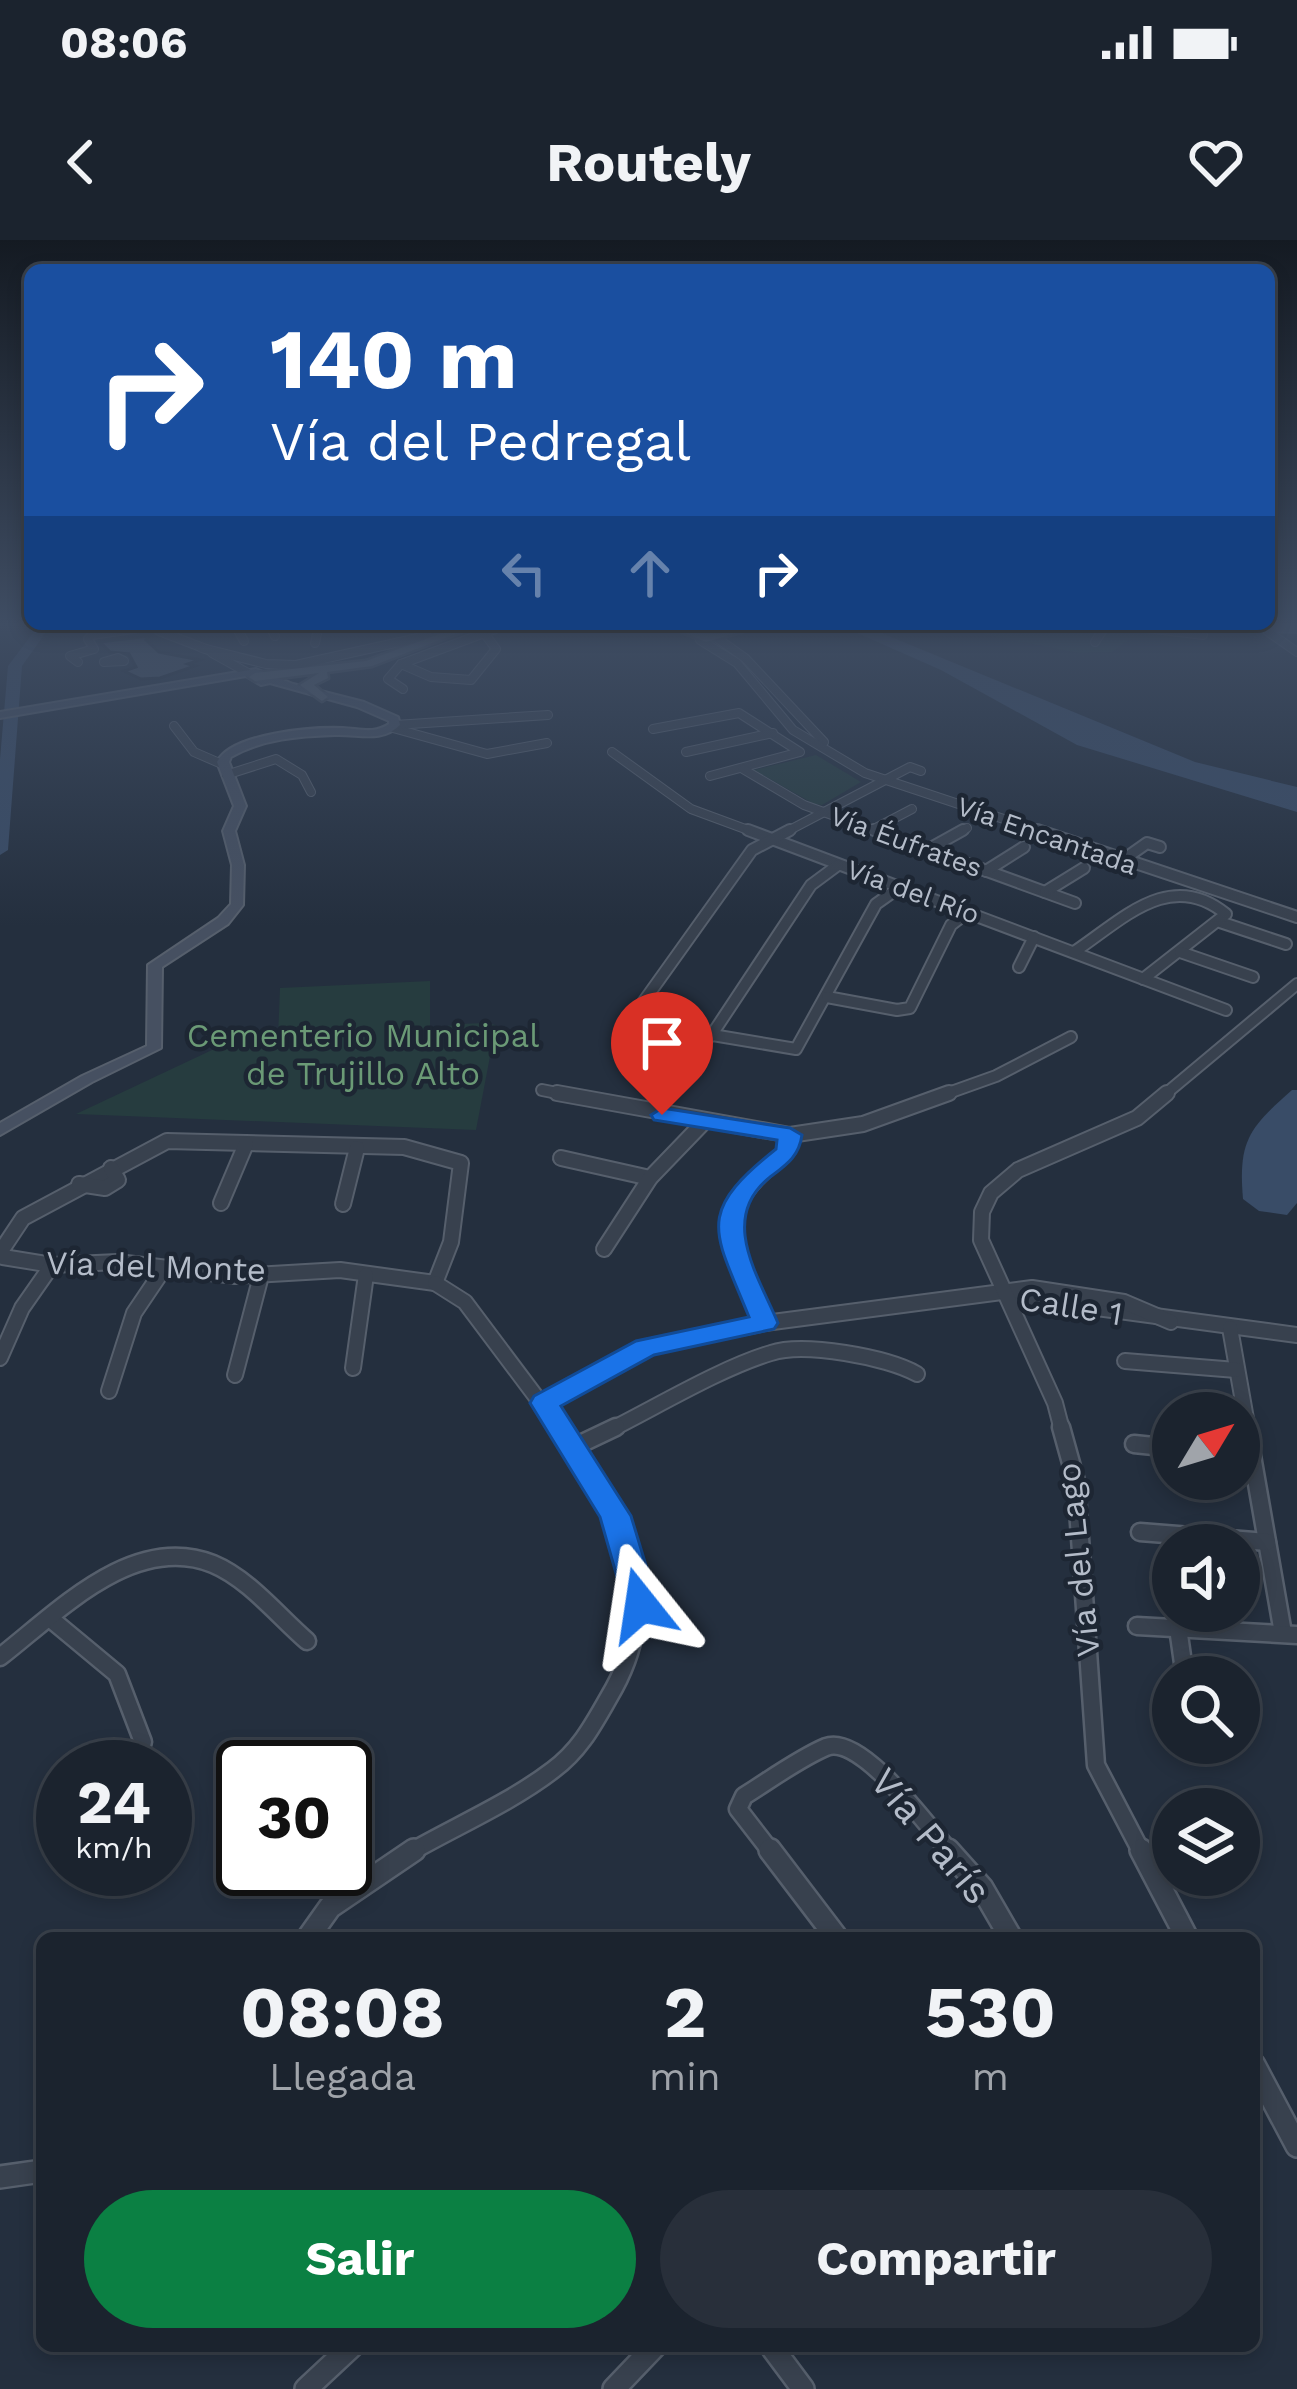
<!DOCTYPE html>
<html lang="es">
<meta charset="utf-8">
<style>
body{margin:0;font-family:"Work Sans",sans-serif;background:#282f3a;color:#f1f3f6;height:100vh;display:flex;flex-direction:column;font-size:45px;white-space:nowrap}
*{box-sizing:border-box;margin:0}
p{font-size:39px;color:#a0a4aa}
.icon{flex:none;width:66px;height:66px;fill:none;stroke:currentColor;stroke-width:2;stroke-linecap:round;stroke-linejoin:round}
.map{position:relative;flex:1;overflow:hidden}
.sheet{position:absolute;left:36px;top:1692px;width:1224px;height:420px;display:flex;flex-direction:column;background:#1b232e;border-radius:18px;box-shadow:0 6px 18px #0003,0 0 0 3px #39404a}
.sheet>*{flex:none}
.guide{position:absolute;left:24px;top:24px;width:1251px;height:366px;border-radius:18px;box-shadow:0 6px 18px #0003,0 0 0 3px #39404a;background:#1a4fa0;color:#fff;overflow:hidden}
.needle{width:78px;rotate:52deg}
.fabs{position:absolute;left:1152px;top:1152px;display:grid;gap:24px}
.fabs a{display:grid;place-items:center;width:108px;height:108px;border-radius:50%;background:#1b232e;box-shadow:0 6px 18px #0003,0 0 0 3px #39404a;font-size:60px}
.speed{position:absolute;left:36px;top:1500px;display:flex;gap:24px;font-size:60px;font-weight:700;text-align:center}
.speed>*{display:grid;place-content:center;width:156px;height:156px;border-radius:50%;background:#1b232e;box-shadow:0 6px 18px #0003,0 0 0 3px #39404a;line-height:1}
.speed small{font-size:30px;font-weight:400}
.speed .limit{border:6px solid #111;border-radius:18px;background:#fff;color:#111}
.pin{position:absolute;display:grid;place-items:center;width:102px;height:102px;color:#fff;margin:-123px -51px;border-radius:50% 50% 50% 0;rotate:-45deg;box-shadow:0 0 12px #0007}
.pin .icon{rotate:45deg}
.me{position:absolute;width:132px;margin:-66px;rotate:345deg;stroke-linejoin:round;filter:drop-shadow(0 0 9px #0008)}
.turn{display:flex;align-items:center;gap:42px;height:252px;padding:0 48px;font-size:54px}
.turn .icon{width:156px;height:156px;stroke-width:2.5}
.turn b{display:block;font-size:84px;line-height:102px}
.lanes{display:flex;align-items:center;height:114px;padding:0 48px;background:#0003;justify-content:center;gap:60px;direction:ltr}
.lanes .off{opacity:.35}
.eta{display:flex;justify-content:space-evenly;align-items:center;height:204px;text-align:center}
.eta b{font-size:72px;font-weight:700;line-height:84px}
.primary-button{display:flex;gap:24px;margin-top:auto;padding:24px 48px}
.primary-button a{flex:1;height:138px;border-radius:72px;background:#0b8043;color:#fff;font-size:48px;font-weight:700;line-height:138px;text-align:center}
.primary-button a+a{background:#282f3a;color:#f1f3f6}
.status{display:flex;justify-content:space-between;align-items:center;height:84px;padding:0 60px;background:#1b232e;direction:ltr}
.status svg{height:33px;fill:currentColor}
header{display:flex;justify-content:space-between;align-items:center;height:156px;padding:0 48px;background:#1b232e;font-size:54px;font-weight:700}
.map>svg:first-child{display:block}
.green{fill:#263c3f}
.water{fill:#394c67}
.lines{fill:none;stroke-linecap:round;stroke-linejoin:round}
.river{fill:#394c67;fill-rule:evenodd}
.building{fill:#455162;stroke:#1f2835;stroke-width:3}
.street-far4-casing{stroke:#565f6c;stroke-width:10}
.street-far3-casing{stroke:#565f6c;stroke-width:14}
.street-far2-casing{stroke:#565f6c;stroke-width:18}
.street-far1-casing{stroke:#565f6c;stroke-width:21}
.street-casing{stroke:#565f6c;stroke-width:26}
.secondary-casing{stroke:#565f6c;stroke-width:4}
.primary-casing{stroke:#414a57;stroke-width:5}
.street-far4{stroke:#38414e;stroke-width:8}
.street-far3{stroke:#38414e;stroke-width:10}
.street-far2{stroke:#38414e;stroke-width:14}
.street-far1{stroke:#38414e;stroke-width:16}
.street{stroke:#38414e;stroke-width:21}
.secondary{fill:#465061;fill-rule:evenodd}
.primary{fill:#56606e;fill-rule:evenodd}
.route{fill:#1a73e8;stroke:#114b97;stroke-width:3}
.labels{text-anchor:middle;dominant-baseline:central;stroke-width:9;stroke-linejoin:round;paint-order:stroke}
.far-street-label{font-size:27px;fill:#b4bcc9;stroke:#1d2633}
.park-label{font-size:33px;fill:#6b9a76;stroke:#1d2633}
.street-label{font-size:33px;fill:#b4bcc9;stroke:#1d2633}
.near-street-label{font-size:39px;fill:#b4bcc9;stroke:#1d2633}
</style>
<div class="status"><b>08:06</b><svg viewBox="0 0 49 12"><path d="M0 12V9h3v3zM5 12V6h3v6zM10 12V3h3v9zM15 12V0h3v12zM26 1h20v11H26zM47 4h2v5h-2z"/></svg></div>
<header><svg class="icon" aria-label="back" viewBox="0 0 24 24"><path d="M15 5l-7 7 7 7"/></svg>Routely<svg class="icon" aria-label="heart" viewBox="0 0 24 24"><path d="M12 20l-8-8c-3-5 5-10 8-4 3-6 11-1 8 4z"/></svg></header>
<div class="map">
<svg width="1297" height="2149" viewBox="0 0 1297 2149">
<rect width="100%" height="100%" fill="#242f3e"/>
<g class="green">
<path d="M936 385H1144L1196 392 1186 401 1130 399 1112 412 1079 413Z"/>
<path d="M816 515 861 542 822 565 814 564 754 530Z"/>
<path d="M430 741V787C452 787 474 780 496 785L476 890 76 874 229 802 278 798 280 748Z"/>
</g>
<g class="water">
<path d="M839 385H862L1195 522 1297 547V572L1077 505 941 430Z"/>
<path d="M1292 850H1297V963L1287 975 1259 971 1243 959C1238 901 1249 888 1292 850Z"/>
</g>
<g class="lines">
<path class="river" d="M39 385H51L22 426 8 610 0 615V519L8 426Z"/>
</g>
<path class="building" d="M150 396 146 400 159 412 200 420 188 424 195 426 160 438 141 439 124 431 136 427 129 414 110 412 100 402Z"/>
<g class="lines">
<defs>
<g id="street-far4">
<path d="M235 385 244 401"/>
<path d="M269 385 275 396"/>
<path d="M1123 385 1203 395"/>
<path d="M159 391 211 411"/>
<path d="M1267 391 1297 412"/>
<path d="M714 396 745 418 824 502"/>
<path d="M700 400 737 423 793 490 865 533 1046 593"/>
<path d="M1095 402 1106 385"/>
<path d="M315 403 319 385"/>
<path d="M202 408 266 424 296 425 427 396"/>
<path d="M212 413 248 433"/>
<path d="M118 418 124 421 104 422Z"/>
<path d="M78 422 70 416 94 409 88 399 92 395 146 387"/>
<path d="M401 424 431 437 471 440 496 409 484 393"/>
<path d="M403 449 388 439 401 424 506 385"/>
<path d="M395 485 548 475"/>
<path d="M174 486 194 512 224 525"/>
<path d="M393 488 487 514 547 503"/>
<path d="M653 489 739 473 800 512 710 536"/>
<path d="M612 512 691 569 756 593"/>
<path d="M686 512 773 493"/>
<path d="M743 529 804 565 882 593"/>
<path d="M226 535 276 519 302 535 311 552"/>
<path d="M872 590 912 569"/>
<path d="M784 593 910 527 921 531"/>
<path d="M957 593 967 588"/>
</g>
<g id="street-far3">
<path d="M748 590 1226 770"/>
<path d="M790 590 752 610 634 775 641 783 796 809 876 664 900 647"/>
<path d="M874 590 1075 663"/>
<path d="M1037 590 1297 677"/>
<path d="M927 610 963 590"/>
<path d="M1130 615 1147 603 1160 607"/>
<path d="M986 631 1024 607"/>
<path d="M1045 652 1084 628"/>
<path d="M1220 682 1286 704"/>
<path d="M1074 712C1122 680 1170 628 1226 674L1143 739"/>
<path d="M1180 712 1253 737"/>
<path d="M1019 727 1034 697"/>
<path d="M827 757 897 770 910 768 951 685 968 672"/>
<path d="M711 796 811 645 838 625"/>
<path d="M542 850 572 856"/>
<path d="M940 856 996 836 1071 797"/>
<path d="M1163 856 1297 744"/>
</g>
<g id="street-far2">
<path d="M557 853 790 895 863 884 949 853"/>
<path d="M167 901 404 907 461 923 451 1002 435 1043 340 1030 235 1036 118 1022 52 1025 3 1017 1 1011 23 978Z"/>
<path d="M561 918 650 938"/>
<path d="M79 944 105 948 118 940 111 928"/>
<path d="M221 963 246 904"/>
<path d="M343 964 357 908"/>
<path d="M604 1009 650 938 703 883"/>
<path d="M435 1043 465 1062 561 1190"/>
<path d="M1007 1056 1297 1095"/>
<path d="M765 1083C742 1029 709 988 758 938 773 922 786 917 790 895"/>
<path d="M1230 1088 1248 1190"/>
<path d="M0 1118 22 1068 52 1025"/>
<path d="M1125 1121 1236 1130"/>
<path d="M353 1128 366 1035"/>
<path d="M235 1135 261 1036"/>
<path d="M109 1151 134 1073 163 1030"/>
<path d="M544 1163 646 1107 765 1083 1032 1048 1124 1062 1171 1082"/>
<path d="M610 1190C658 1166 721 1128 771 1113 804 1102 887 1117 917 1134"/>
<path d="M1062 1190 1055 1163 981 1000 982 972 991 953 1018 930 1137 878 1167 853"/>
</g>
<g id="street-far1">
<path d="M1061 1187 1076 1241 1096 1525 1142 1613"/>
<path d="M1247 1187 1283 1393"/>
<path d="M1134 1204 1173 1208"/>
<path d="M574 1207 616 1187"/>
<path d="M1140 1292 1267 1302"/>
<path d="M52 1380 117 1434 143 1502"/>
<path d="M1137 1386 1297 1395"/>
<path d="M1178 1388 1185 1437"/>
<path d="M0 1417C57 1373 133 1292 213 1324 249 1339 278 1376 307 1401"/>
<path d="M409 1613C456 1586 510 1563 553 1530 580 1510 593 1485 609 1457 671 1353 616 1277 559 1187"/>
<path d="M772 1613 738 1569 744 1556C770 1540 798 1519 826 1507 861 1493 928 1587 951 1613"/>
</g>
<g id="street">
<path d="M770 1610 837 1698"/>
<path d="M948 1610 982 1648 1011 1698"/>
<path d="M1141 1610 1187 1698"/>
<path d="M308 1698 330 1667 414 1610"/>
<path d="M1254 1825 1297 1906"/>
<path d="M0 1937 42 1931"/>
<path d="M771 2106 803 2149"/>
<path d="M306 2149 352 2106"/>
<path d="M614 2149 655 2106"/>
</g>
<g id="secondary">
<path d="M1173 385 1297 386V392L1178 388Z"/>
<path d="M256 429 293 444 364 462 398 477 400 485C381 503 360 494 335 495 300 496 262 499 231 517L229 522 246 566 235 591 244 625 243 665 228 684 162 727 161 808 92 842 0 895V883L82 836 147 806 148 725 218 678 231 664 232 625 223 591 234 566 217 522C231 493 313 487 343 488 361 489 374 494 389 484V481L357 467 270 443 261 445 246 436 0 478V472Z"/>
</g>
<g id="primary">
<path d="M464 385H479L372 426 327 432 328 438 314 445 328 457 322 461 300 445 319 433 255 441 249 437 255 433 366 421Z"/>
<path d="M666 385C681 385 690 392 704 394 722 397 744 384 764 385L706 402Z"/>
</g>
</defs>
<use href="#street-far4" class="street-far4-casing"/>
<use href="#street-far3" class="street-far3-casing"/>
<use href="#street-far2" class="street-far2-casing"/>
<use href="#street-far1" class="street-far1-casing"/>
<use href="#street" class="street-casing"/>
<use href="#secondary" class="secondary-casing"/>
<use href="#primary" class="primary-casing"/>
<use href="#street-far4" class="street-far4"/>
<use href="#street-far3" class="street-far3"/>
<use href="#street-far2" class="street-far2"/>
<use href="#street-far1" class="street-far1"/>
<use href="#street" class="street"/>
<use href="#secondary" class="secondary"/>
<use href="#primary" class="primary"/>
</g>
<linearGradient id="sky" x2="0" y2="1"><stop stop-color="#141a22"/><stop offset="0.56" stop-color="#3f4d63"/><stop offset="1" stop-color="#3f4d63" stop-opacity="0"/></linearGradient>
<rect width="1297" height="686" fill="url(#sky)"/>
<path class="route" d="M662 868 790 888 802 895C799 917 786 925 769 938 719 979 758 1035 778 1083L774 1089 654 1115 561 1166 631 1276 658 1365 653 1374 641 1378 630 1374 625 1365 600 1277 530 1163 534 1156 636 1101 749 1077C714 990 694 974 776 909L777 900 654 880 651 875Z"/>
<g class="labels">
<g class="far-street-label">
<text transform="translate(1047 596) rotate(19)">Vía Encantada</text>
<text transform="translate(906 602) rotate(20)">Vía Éufrates</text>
<text transform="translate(913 652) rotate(20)">Vía del Río</text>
</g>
<g class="park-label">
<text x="363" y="795">Cementerio Municipal<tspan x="363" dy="38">de Trujillo Alto</tspan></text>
</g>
<g class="street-label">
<text transform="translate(156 1026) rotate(2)">Vía del Monte</text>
<text transform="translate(1071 1066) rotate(9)">Calle 1</text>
<text transform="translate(1078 1320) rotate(-96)">Vía del Lago</text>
</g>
<g class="near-street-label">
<text transform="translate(931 1596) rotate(50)">Vía París</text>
</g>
</g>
</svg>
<div class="fabs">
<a><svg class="needle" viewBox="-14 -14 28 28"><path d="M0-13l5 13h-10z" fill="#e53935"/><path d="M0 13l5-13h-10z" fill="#a0a4aa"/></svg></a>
<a><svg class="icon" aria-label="sound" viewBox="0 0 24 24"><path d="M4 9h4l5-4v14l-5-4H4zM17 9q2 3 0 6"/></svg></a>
<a><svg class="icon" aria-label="search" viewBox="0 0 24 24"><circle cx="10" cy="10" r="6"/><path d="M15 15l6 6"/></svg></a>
<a><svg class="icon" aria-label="layers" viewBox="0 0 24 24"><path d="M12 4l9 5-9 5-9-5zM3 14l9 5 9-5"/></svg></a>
</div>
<div class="speed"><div>24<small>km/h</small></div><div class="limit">30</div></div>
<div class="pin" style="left:662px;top:875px;background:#d93025"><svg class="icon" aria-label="arrive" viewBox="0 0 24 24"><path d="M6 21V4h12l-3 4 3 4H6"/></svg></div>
<svg class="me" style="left:641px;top:1365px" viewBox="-20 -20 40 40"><path d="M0-17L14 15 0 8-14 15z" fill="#1a73e8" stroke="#fff" stroke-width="4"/></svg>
<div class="guide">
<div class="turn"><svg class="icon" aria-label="right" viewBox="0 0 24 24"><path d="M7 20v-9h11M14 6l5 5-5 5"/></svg><div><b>140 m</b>Vía del Pedregal</div></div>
<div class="lanes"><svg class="icon off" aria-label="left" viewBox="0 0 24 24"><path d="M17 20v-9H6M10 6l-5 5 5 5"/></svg><svg class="icon off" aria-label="ahead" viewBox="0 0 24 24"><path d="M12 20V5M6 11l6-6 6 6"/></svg><svg class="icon" aria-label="right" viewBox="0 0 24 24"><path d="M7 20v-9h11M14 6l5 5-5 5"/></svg></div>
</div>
<section class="sheet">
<div class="eta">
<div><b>08:08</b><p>Llegada</p></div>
<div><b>2</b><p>min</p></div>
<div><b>530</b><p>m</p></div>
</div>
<div class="primary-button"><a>Salir</a><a>Compartir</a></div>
</section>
</div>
